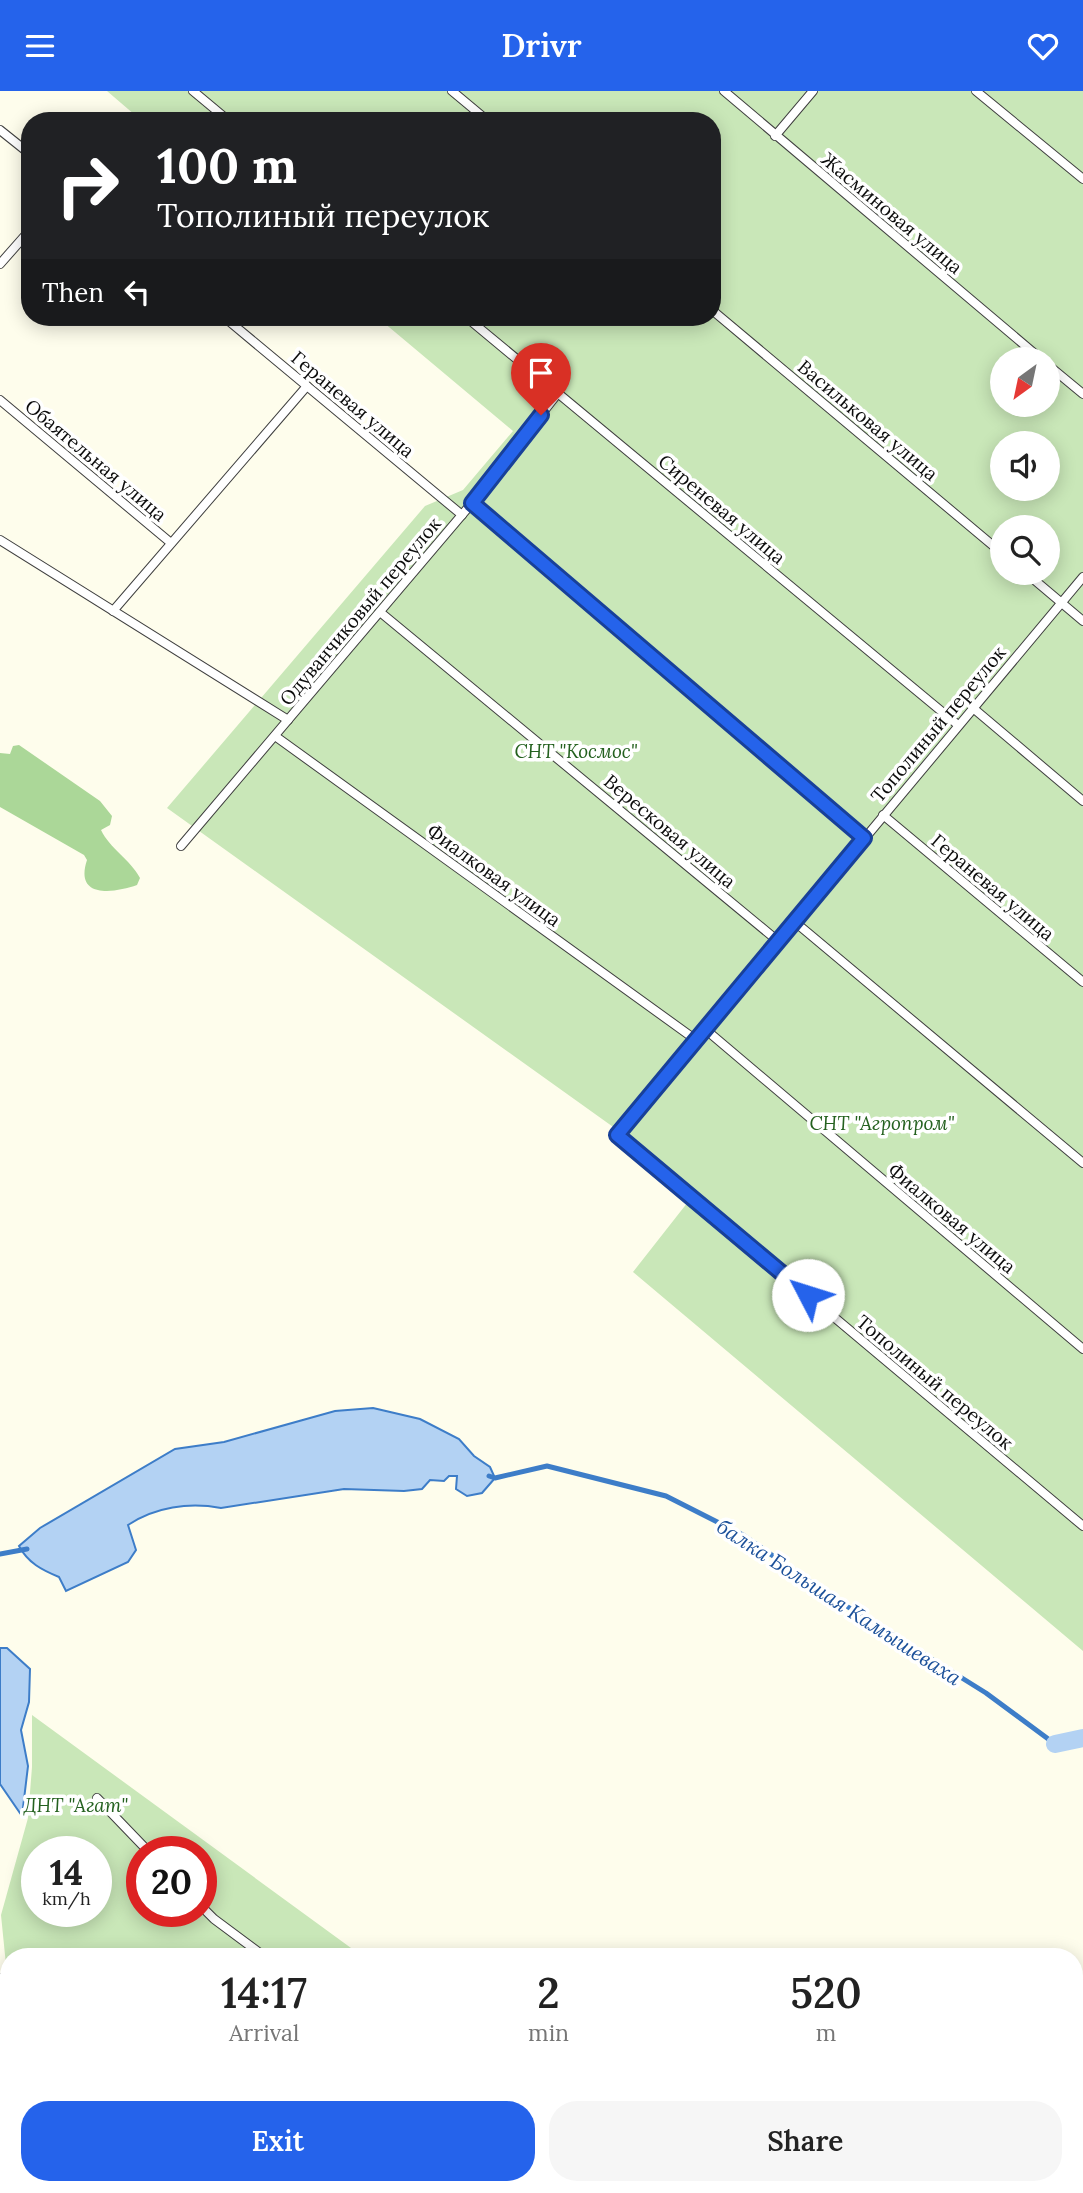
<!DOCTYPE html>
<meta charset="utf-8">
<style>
body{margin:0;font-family:Lora,serif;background:#f6f6f6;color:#222;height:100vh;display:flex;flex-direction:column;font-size:26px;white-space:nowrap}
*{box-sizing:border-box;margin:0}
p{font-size:23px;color:#767676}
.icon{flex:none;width:38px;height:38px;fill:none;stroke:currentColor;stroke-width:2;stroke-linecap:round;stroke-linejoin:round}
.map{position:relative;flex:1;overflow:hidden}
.drawer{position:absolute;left:0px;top:1857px;width:1083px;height:247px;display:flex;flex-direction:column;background:#fff;border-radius:28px 28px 0 0;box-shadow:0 4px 18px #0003}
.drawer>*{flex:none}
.top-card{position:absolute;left:21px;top:21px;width:700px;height:214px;border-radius:28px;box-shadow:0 4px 18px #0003;background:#202124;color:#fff;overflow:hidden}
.needle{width:46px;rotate:213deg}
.controls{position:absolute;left:990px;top:256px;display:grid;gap:14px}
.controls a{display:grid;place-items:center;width:70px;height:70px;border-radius:50%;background:#fff;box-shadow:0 4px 18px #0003;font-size:35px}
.speed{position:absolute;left:21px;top:1745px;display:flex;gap:14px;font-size:35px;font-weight:700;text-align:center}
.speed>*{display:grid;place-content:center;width:91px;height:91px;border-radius:50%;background:#fff;box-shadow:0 4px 18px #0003;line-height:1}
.speed small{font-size:18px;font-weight:400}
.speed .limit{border:10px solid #d22;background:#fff;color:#111}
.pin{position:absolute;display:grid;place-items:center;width:60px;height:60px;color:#fff;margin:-72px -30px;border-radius:50% 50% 50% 0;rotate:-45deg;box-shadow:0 0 7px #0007}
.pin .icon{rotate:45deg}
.me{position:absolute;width:77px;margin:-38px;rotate:310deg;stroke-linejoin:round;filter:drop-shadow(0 0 5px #0008)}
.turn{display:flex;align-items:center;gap:24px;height:147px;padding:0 21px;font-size:32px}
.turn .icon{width:91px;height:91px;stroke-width:2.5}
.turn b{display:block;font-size:49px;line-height:60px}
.then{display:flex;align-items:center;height:66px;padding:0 21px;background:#0003;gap:14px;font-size:26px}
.eta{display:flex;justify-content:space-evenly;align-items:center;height:119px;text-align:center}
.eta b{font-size:42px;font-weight:600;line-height:49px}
.button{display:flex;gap:14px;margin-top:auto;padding:14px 21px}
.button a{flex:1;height:80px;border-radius:28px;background:#2563eb;color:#fff;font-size:28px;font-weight:600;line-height:80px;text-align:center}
.button a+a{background:#f6f6f6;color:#222}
header{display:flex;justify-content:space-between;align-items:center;height:91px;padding:0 21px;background:#2563eb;color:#fff;font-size:32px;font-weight:600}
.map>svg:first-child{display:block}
.green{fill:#c9e7b8;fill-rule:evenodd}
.forest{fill:#abd798}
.water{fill:#b3d2f3;stroke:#3d7dc8;stroke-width:2}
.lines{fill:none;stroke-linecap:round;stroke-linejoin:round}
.stream{stroke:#3d7dc8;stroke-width:5}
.canal{stroke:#b3d2f3;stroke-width:18}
.service-casing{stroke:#3f3f3f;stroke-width:10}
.minor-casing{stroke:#3f3f3f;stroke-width:18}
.service{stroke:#fff;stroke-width:8}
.minor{stroke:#fff;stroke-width:16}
.route-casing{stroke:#184099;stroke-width:18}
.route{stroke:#2563eb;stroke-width:12}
.labels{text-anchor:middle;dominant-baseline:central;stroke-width:7;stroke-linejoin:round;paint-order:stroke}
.street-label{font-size:19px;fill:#0c0c0c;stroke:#fff}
.park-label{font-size:19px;font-style:italic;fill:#24611f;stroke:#fff}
.water-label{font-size:21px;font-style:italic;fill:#1b5099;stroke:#fff}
</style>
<header><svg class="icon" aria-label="menu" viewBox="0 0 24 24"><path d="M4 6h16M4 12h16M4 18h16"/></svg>Drivr<svg class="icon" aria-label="heart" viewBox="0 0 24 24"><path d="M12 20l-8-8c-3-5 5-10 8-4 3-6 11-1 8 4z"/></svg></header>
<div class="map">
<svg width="1083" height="2102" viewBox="0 0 1083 2102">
<rect width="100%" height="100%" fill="#fefdec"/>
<g class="green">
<path d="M107 0H1083V1560L633 1181 695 1102 616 1038 167 717 425 415 463 399 513 340 377 226H712V30H142ZM1003 268H1048V313H1003ZM1003 352H1048V397H1003ZM1003 436H1048V481H1003Z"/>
<path d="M32 1624 362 1865 9 1866V1904L1 1824 28 1727 32 1676ZM37 1760H96V1820H37ZM142 1760H201V1820H142Z"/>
<path d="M28 2095H676L686 2102H29Z"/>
</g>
<path class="forest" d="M19 654 100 710 112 725 110 734 101 739C110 758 130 768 140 787L137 794C114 802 74 808 87 769L84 764 0 716V662L10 663 13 655Z"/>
<g class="water">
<path d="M373 1317 420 1328 459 1348 474 1365 490 1376 495 1387 482 1402 467 1405 456 1398 457 1385H449L444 1390 430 1389 422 1398 404 1400 344 1398 221 1417C189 1411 155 1416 128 1434L136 1459 128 1471 66 1500 59 1486C42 1479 28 1472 19 1455L40 1437 175 1358 224 1351 335 1320Z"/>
<path d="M0 1557H7L30 1578 29 1611 21 1639 28 1675 22 1725 0 1693Z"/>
</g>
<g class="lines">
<g class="stream">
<path d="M489 1385 495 1387 547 1375 666 1405 743 1444 832 1506 986 1602 1055 1653"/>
<path d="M0 1463 27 1458"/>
</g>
<path class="canal" d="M1055 1653 1083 1647"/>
<defs>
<g id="service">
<path d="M193 0 229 30"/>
<path d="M452 0 488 30"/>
<path d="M724 0 1041 268"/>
<path d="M976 0 1083 88"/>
<path d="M0 39 30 63"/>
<path d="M775 45 813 0"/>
<path d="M0 173 30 139"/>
<path d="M712 219 1003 463"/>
<path d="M224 226 462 424"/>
<path d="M466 226 958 634"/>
<path d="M1048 274 1083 303"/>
<path d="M0 309 171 452"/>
<path d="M472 412 864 747"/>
<path d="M0 449 288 629"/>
<path d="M1025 481 1083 530"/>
<path d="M1083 486 617 1044 1083 1435"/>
<path d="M113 520 307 295"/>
<path d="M380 521 778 850"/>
<path d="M973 617 1083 710"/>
<path d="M275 645 696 949"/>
<path d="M883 724 1083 891"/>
<path d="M181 755 472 412 558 302"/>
<path d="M795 831 1083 1072"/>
<path d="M705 938 1083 1258"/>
<path d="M97 1707 148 1760"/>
<path d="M201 1815 214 1828 265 1866"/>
<path d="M0 1887 9 1893"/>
<path d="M293 2095 303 2102"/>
<path d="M579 2095 589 2102"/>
<path d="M444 2102 449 2095"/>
</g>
<g id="minor">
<path d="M0 2002 9 2068"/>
<path d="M12 2095 13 2102"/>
</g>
</defs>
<use href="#service" class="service-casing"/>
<use href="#minor" class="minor-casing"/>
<use href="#service" class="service"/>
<use href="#minor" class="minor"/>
</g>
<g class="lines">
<defs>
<path id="route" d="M541 324 472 412 864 747 617 1044 808 1204"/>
</defs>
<use href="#route" class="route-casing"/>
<use href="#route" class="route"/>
</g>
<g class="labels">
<g class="street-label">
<text transform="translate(892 122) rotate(40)">Жасминовая улица</text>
<text transform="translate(353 313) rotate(40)">Гераневая улица</text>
<text transform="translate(868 329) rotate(40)">Васильковая улица</text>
<text transform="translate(96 369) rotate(40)">Обаятельная улица</text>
<text transform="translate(722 418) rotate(40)">Сиреневая улица</text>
<text transform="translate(360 520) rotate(-50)">Одуванчиковый переулок</text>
<text transform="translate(938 633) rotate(-50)">Тополиный переулок</text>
<text transform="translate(670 740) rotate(40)">Вересковая улица</text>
<text transform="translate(494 784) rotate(36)">Фиалковая улица</text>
<text transform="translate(993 796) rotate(40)">Гераневая улица</text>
<text transform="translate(952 1127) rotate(40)">Фиалковая улица</text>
<text transform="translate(935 1291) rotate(40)">Тополиный переулок</text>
</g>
<g class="park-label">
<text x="576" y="660">СНТ "Космос"</text>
<text x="882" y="1032">СНТ "Агропром"</text>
<text x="76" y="1714">ДНТ "Агат"</text>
</g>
<g class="water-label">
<text transform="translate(839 1511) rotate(33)">балка Большая Камышеваха</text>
</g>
</g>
</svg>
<div class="controls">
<a><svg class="needle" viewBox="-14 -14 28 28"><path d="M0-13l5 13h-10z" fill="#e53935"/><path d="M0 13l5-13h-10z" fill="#767676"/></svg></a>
<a><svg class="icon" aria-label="sound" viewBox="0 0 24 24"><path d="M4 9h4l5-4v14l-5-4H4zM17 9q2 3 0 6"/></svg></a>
<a><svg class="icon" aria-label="search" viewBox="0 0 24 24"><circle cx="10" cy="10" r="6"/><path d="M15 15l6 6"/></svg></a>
</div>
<div class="speed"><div>14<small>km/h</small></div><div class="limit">20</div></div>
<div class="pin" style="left:541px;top:324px;background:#d93025"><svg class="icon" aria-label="arrive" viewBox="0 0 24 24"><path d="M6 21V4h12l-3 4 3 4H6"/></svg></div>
<svg class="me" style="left:808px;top:1204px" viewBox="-20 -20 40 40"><circle r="19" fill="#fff"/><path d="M0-13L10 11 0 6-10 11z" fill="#2563eb"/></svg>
<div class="top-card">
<div class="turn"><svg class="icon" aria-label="right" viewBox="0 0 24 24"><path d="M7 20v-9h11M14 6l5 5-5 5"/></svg><div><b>100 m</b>Тополиный переулок</div></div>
<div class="then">Then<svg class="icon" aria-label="left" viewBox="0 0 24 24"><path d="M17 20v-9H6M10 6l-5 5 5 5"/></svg></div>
</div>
<section class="drawer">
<div class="eta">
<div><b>14:17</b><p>Arrival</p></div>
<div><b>2</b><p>min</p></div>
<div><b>520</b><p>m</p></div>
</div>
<div class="button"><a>Exit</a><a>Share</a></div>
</section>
</div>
